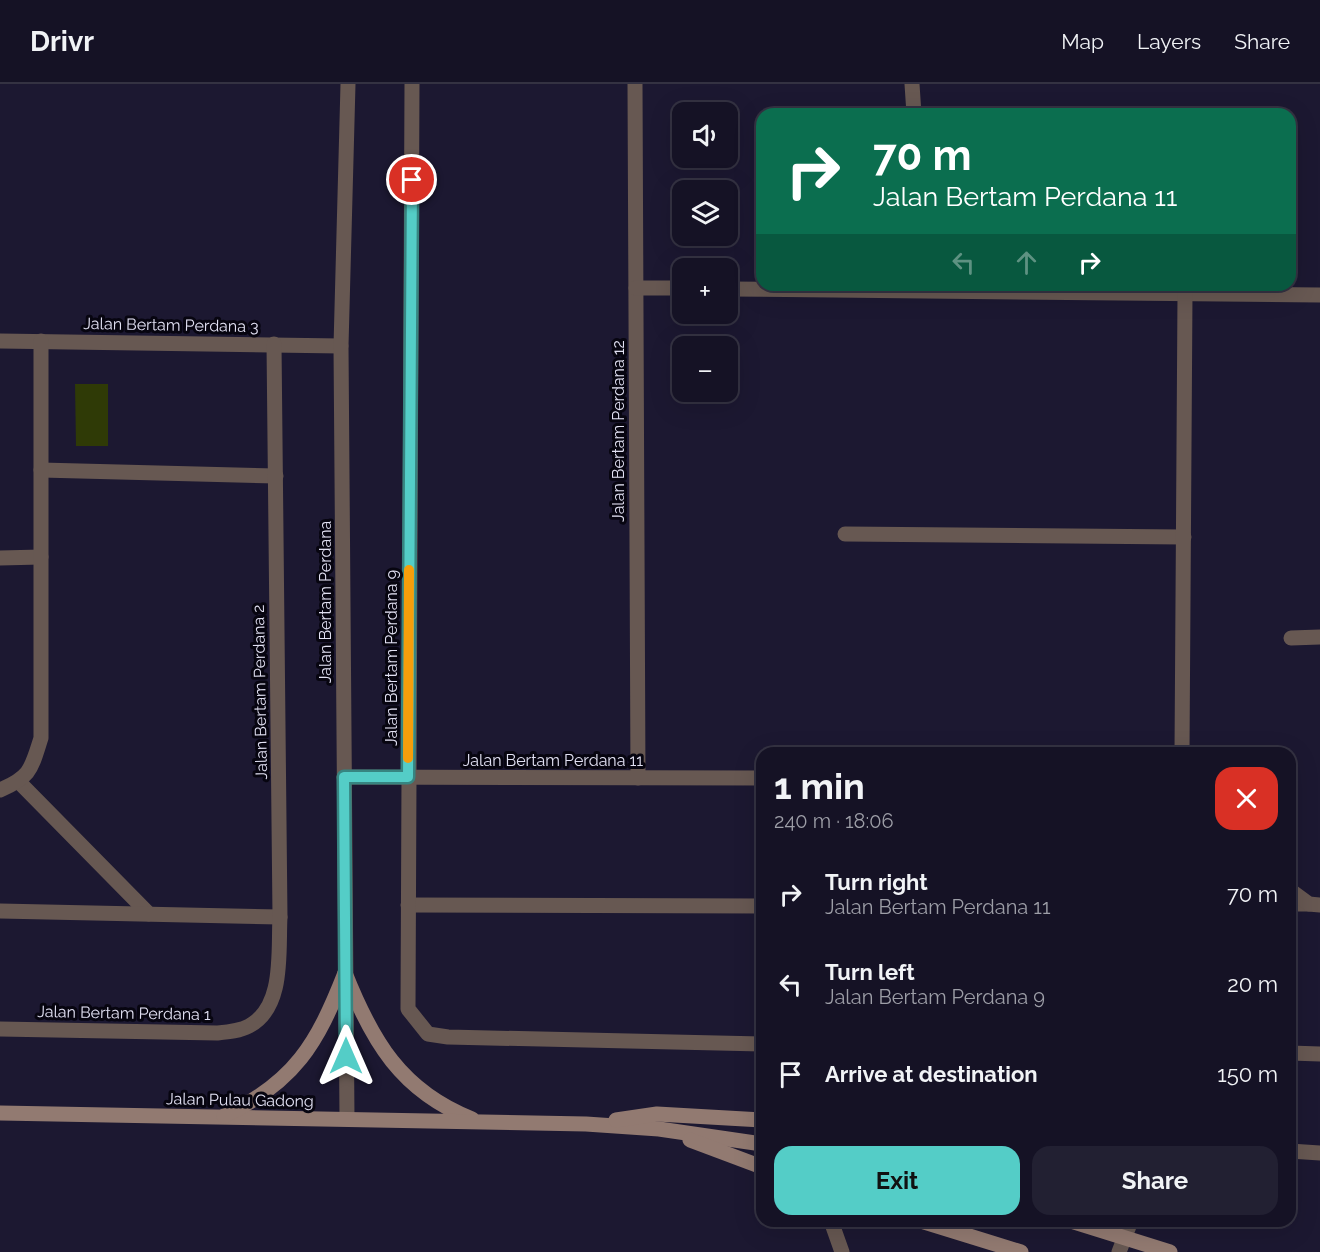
<!DOCTYPE html>
<meta charset="utf-8">
<style>
body{margin:0;font-family:Raleway,sans-serif;background:#222032;color:#f1f3f6;height:100vh;display:flex;flex-direction:column;font-size:22px;white-space:nowrap}
*{box-sizing:border-box;margin:0}
p{font-size:20px;color:#9d9ea7}
.icon{flex:none;width:33px;height:33px;fill:none;stroke:currentColor;stroke-width:2;stroke-linecap:round;stroke-linejoin:round}
.map{position:relative;flex:1;overflow:hidden}
.sheet{position:absolute;left:756px;top:663px;width:540px;height:480px;display:flex;flex-direction:column;background:#151225;border-radius:18px;box-shadow:0 6px 24px #0002,0 0 0 2px #343242}
.sheet>*{flex:none}
.top-card{position:absolute;left:756px;top:24px;width:540px;height:183px;border-radius:18px;box-shadow:0 6px 24px #0002,0 0 0 2px #343242;background:#0b6e4f;color:#fff;overflow:hidden}
.buttons{position:absolute;left:672px;top:18px;display:grid;gap:12px}
.buttons a{display:grid;place-items:center;width:66px;height:66px;border-radius:12px;background:#151225;box-shadow:0 6px 24px #0002,0 0 0 2px #343242;font-size:30px}
.pin{position:absolute;display:grid;place-items:center;width:51px;height:51px;color:#fff;margin:-26px;border:3px solid #fff;border-radius:50%;box-shadow:0 2px 6px #0007}
.me{position:absolute;width:66px;margin:-33px;rotate:0deg;stroke-linejoin:round;filter:drop-shadow(0 0 4px #0008)}
.turn{display:flex;align-items:center;gap:21px;height:126px;padding:0 18px;font-size:27px}
.turn .icon{width:78px;height:78px;stroke-width:2.5}
.turn b{display:block;font-size:42px;line-height:51px}
.lanes{display:flex;align-items:center;height:57px;padding:0 18px;background:#0003;justify-content:center;gap:30px;direction:ltr}
.lanes .off{opacity:.35}
.round{display:grid;place-items:center;flex:none;width:63px;height:63px;border-radius:18px;background:#222032}
.headline{display:flex;align-items:center;justify-content:space-between;height:102px;padding:0 18px}
h1{font-size:36px;font-weight:700;line-height:45px}
.action{display:flex;gap:12px;margin-top:auto;padding:12px 18px}
.action a{flex:1;height:69px;border-radius:18px;background:#54cdc7;color:#111;font-size:24px;font-weight:700;line-height:69px;text-align:center}
.action a+a{background:#222032;color:#f1f3f6}
ul{padding:0;list-style:none}
li{display:flex;align-items:center;gap:18px;height:90px;padding:0 18px}
li div{flex:1}
li b{display:block;font-size:22px}
li em{font-style:normal}
header{display:flex;align-items:center;gap:36px;box-sizing:border-box;height:84px;padding:0 30px;background:#151225;border-bottom:2px solid #343242}
header strong{font-size:28px}
nav{display:flex;gap:33px;margin-inline-start:auto;font-size:21px}
.map>svg:first-child{display:block}
.green{fill:#2f3a06}
.lines{fill:none;stroke-linecap:round;stroke-linejoin:round}
.service{stroke:#675852;stroke-width:15}
.minor{stroke:#675852;stroke-width:15}
.tertiary{stroke:#675852;stroke-width:15}
.secondary{stroke:#927a71;stroke-width:15}
.route-casing{stroke:#378581;stroke-width:15}
.route{stroke:#54cdc7;stroke-width:10}
.slow{stroke:#f59e0b;stroke-width:10}
.labels{text-anchor:middle;dominant-baseline:central;stroke-width:6;stroke-linejoin:round;paint-order:stroke}
.street-label{font-size:16px;fill:#e2e1f3;stroke:#070510}
</style>
<header>
<strong>Drivr</strong>
<nav><a>Map</a><a>Layers</a><a>Share</a></nav>
</header>
<div class="map">
<svg width="1320" height="1168" viewBox="0 0 1320 1168">
<rect width="100%" height="100%" fill="#1c1831"/>
<path class="green" d="M75 300H108V362H76Z"/>
<g class="lines">
<g class="service">
<path d="M912 0 914 30"/>
<path d="M41 386 276 392"/>
<path d="M1291 554 1320 553"/>
<path d="M19 698 149 830"/>
<path d="M1290 820H1309"/>
<path d="M408 821 762 822"/>
<path d="M0 827 280 833"/>
<path d="M831 1137 842 1168"/>
</g>
<g class="minor">
<path d="M412 0 408 925 428 950 448 953 762 960"/>
<path d="M635 0 638 694"/>
<path d="M636 204H682"/>
<path d="M728 205 1320 211"/>
<path d="M0 257 341 262"/>
<path d="M845 450 1184 453"/>
<path d="M0 474 41 473"/>
<path d="M1182 669 1185 210"/>
<path d="M344 693 762 694"/>
<path d="M0 706C31 693 31 685 41 654V257"/>
<path d="M1290 806 1309 820 1320 821"/>
<path d="M0 945 217 949C228 948 240 947 249 942 285 923 278 867 280 833L274 260"/>
<path d="M1290 969 1320 970"/>
<path d="M347 1035 341 262 348 0"/>
</g>
<g class="tertiary">
<path d="M1290 1067 1320 1069"/>
<path d="M1119 1168 1131 1137"/>
</g>
<g class="secondary">
<path d="M345 889C372 957 401 1007 472 1035"/>
<path d="M0 1029 586 1040 659 1045 762 1060"/>
<path d="M224 1032C295 998 317 960 345 889"/>
<path d="M616 1036 657 1030 762 1036"/>
<path d="M690 1056 762 1083"/>
<path d="M921 1137 1021 1168"/>
<path d="M1071 1137 1170 1168"/>
</g>
</g>
<g class="lines">
<defs>
<path id="route" d="M346 972 344 693H408L412 96"/>
</defs>
<use href="#route" class="route-casing"/>
<use href="#route" class="route"/>
<path class="slow" d="M408 674 409 486"/>
</g>
<g class="labels">
<g class="street-label">
<text transform="translate(171 241) rotate(1)">Jalan Bertam Perdana 3</text>
<text transform="translate(618 347) rotate(-90)">Jalan Bertam Perdana 12</text>
<text transform="translate(325 518) rotate(-90)">Jalan Bertam Perdana</text>
<text transform="translate(391 574) rotate(-90)">Jalan Bertam Perdana 9</text>
<text transform="translate(260 608) rotate(-91)">Jalan Bertam Perdana 2</text>
<text x="553" y="676">Jalan Bertam Perdana 11</text>
<text transform="translate(124 929) rotate(1)">Jalan Bertam Perdana 1</text>
<text transform="translate(240 1016) rotate(1)">Jalan Pulau Gadong</text>
</g>
</g>
</svg>
<div class="buttons">
<a><svg class="icon" aria-label="sound" viewBox="0 0 24 24"><path d="M4 9h4l5-4v14l-5-4H4zM17 9q2 3 0 6"/></svg></a>
<a><svg class="icon" aria-label="layers" viewBox="0 0 24 24"><path d="M12 4l9 5-9 5-9-5zM3 14l9 5 9-5"/></svg></a>
<a>+</a>
<a>−</a>
</div>
<div class="pin" style="left:412px;top:96px;background:#d93025"><svg class="icon" aria-label="arrive" viewBox="0 0 24 24"><path d="M6 21V4h12l-3 4 3 4H6"/></svg></div>
<svg class="me" style="left:346px;top:972px" viewBox="-20 -20 40 40"><path d="M0-17L14 15 0 8-14 15z" fill="#54cdc7" stroke="#fff" stroke-width="4"/></svg>
<div class="top-card">
<div class="turn"><svg class="icon" aria-label="right" viewBox="0 0 24 24"><path d="M7 20v-9h11M14 6l5 5-5 5"/></svg><div><b>70 m</b>Jalan Bertam Perdana 11</div></div>
<div class="lanes"><svg class="icon off" aria-label="left" viewBox="0 0 24 24"><path d="M17 20v-9H6M10 6l-5 5 5 5"/></svg><svg class="icon off" aria-label="ahead" viewBox="0 0 24 24"><path d="M12 20V5M6 11l6-6 6 6"/></svg><svg class="icon" aria-label="right" viewBox="0 0 24 24"><path d="M7 20v-9h11M14 6l5 5-5 5"/></svg></div>
</div>
<section class="sheet">
<div class="headline"><div><h1>1 min</h1><p>240 m · 18:06</p></div><a class="round" style="background:#d93025;color:#fff"><svg class="icon" aria-label="close" viewBox="0 0 24 24"><path d="M6 6l12 12M18 6L6 18"/></svg></a></div>
<ul>
<li><svg class="icon" aria-label="right" viewBox="0 0 24 24"><path d="M7 20v-9h11M14 6l5 5-5 5"/></svg><div><b>Turn right</b><p>Jalan Bertam Perdana 11</p></div><em>70 m</em></li>
<li><svg class="icon" aria-label="left" viewBox="0 0 24 24"><path d="M17 20v-9H6M10 6l-5 5 5 5"/></svg><div><b>Turn left</b><p>Jalan Bertam Perdana 9</p></div><em>20 m</em></li>
<li><svg class="icon" aria-label="arrive" viewBox="0 0 24 24"><path d="M6 21V4h12l-3 4 3 4H6"/></svg><div><b>Arrive at destination</b></div><em>150 m</em></li>
</ul>
<div class="action"><a>Exit</a><a>Share</a></div>
</section>
</div>
